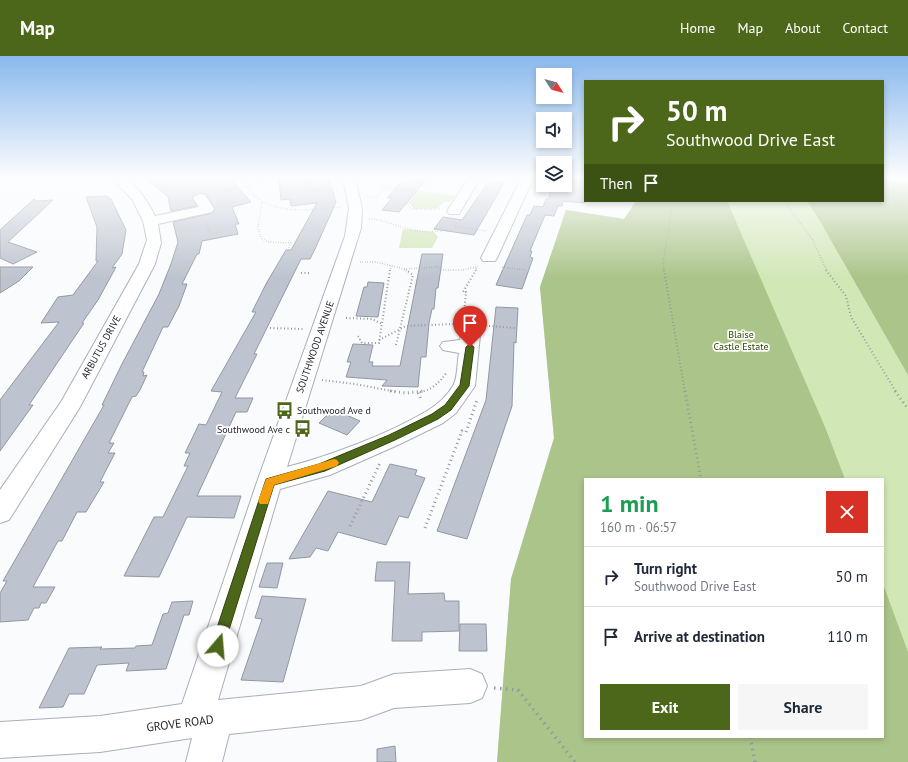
<!DOCTYPE html>
<meta charset="utf-8">
<style>
body{margin:0;font-family:"PT Sans",sans-serif;background:#f6f6f7;color:#1f2937;height:100vh;display:flex;flex-direction:column;font-size:15px;white-space:nowrap}
*{box-sizing:border-box;margin:0}
p{font-size:13px;color:#747a83}
.icon{flex:none;width:22px;height:22px;fill:none;stroke:currentColor;stroke-width:2;stroke-linecap:round;stroke-linejoin:round}
.map{position:relative;flex:1;overflow:hidden}
.drawer{position:absolute;left:584px;top:422px;width:300px;height:260px;display:flex;flex-direction:column;background:#fff;border-radius:0px;box-shadow:0 2px 6px #0003}
.drawer>*{flex:none}
.banner{position:absolute;left:584px;top:24px;width:300px;height:122px;border-radius:0px;box-shadow:0 2px 6px #0003;background:#4c6719;color:#fff;overflow:hidden}
.needle{width:26px;rotate:126deg}
.fabs{position:absolute;left:536px;top:12px;display:grid;gap:8px}
.fabs a{display:grid;place-items:center;width:36px;height:36px;border-radius:0px;background:#fff;box-shadow:0 2px 6px #0003;font-size:20px}
.pin{position:absolute;display:grid;place-items:center;width:34px;height:34px;color:#fff;margin:-41px -17px;border-radius:50% 50% 50% 0;rotate:-45deg;box-shadow:0 0 4px #0007}
.pin .icon{rotate:45deg}
.me{position:absolute;width:44px;margin:-22px;rotate:18deg;stroke-linejoin:round;filter:drop-shadow(0 0 3px #0008)}
.turn{display:flex;align-items:center;gap:14px;height:84px;padding:0 16px;font-size:18px}
.turn .icon{width:52px;height:52px;stroke-width:2.5}
.turn b{display:block;font-size:28px;line-height:34px}
.then{display:flex;align-items:center;height:38px;padding:0 16px;background:#0003;gap:8px;font-size:15px}
.round{display:grid;place-items:center;flex:none;width:42px;height:42px;border-radius:0px;background:#f6f6f7}
.headline{display:flex;align-items:center;justify-content:space-between;height:68px;padding:0 16px}
h1{font-size:24px;font-weight:800;line-height:30px;color:#1e9e55}
.action{display:flex;gap:8px;margin-top:auto;padding:8px 16px}
.action a{flex:1;height:46px;border-radius:0px;background:#4c6719;color:#fff;font-size:16px;font-weight:800;line-height:46px;text-align:center}
.action a+a{background:#f6f6f7;color:#1f2937}
ul{padding:0;list-style:none}
li{display:flex;align-items:center;gap:12px;height:60px;padding:0 16px;border-top:1px solid #e0e1e3}
li div{flex:1}
li b{display:block;font-size:15px}
li em{font-style:normal}
header{display:flex;align-items:center;gap:24px;box-sizing:border-box;height:56px;padding:0 20px;background:#4c6719;color:#fff}
header strong{font-size:19px}
nav{display:flex;gap:22px;margin-inline-start:auto;font-size:14px}
.map>svg:first-child{display:block}
.green{fill:#d1e7b6;fill-rule:evenodd}
.forest{fill:#abc489}
.building{fill:#bdc4cf;stroke:#9298a2}
.lines{fill:none;stroke-linecap:round;stroke-linejoin:round}
.minor-casing{stroke:#a9afba;stroke-width:2}
.path-far3{stroke:#96989b;stroke-width:1.5;stroke-dasharray:0.5 2;stroke-linecap:butt}
.path-far2{stroke:#96989b;stroke-width:2;stroke-dasharray:1 2.5;stroke-linecap:butt}
.path-far1{stroke:#96989b;stroke-width:3;stroke-dasharray:1 3.5;stroke-linecap:butt}
.path{stroke:#96989b;stroke-width:3.5;stroke-dasharray:1.5 4.5;stroke-linecap:butt}
.minor{fill:#fff;fill-rule:evenodd}
.route{fill:#4c6719;stroke:#314310}
.slow{fill:#f59e0b}
.labels{text-anchor:middle;dominant-baseline:central;stroke-width:3.5;stroke-linejoin:round;paint-order:stroke}
.park-label{font-size:10px;fill:#304502;stroke:#fff}
.street-label{font-size:10px;fill:#222529;stroke:#fff}
.poi-label{font-size:10px;fill:#222529;stroke:#fff;text-anchor:start}
.near-street-label{font-size:12px;fill:#222529;stroke:#fff}
</style>
<header>
<strong>Map</strong>
<nav><a>Home</a><a>Map</a><a>About</a><a>Contact</a></nav>
</header>
<div class="map">
<svg width="908" height="706" viewBox="0 0 908 706">
<rect width="100%" height="100%" fill="#f9fbfd"/>
<g class="green">
<path d="M883 123H908V706H497L511 523 554 382 540 231 566 154 624 163 636 145H883ZM585 423H883V681H585Z"/>
<path d="M382 129 455 140 451 145 444 146 438 152 414 153 409 147 416 138 411 134 379 131Z"/>
<path d="M403 173 434 176 438 181 432 192H399Z"/>
</g>
<g class="forest">
<path d="M883 123H908V319L817 160 807 145H883Z"/>
<path d="M636 145H727L825 371 845 423H585V681H883V528L908 596V706H497L511 523 554 382 540 231 566 154 624 163Z"/>
</g>
<g class="building">
<path d="M147 123H230L251 146 232 151 239 168H235L238 178 202 185 199 198H197L182 228H187L179 250 168 271H163L142 316H144L143 320 147 319 140 334 136 340 132 341 109 387H114L108 397H115L100 426H104L86 456H77L62 485H58L33 531H55L46 547H41L39 552H34L28 564 0 566V537L7 525H3L104 349H102L122 308 159 238 171 208 178 186 173 166 212 157 215 154 206 138 200 137 192 142 197 150 171 155 168 141Z"/>
<path d="M279 123H329L336 146 315 193 310 203H301L254 298H257L235 342H253L247 356H236L197 440H241L234 462 187 461 159 521 124 520 154 461H163L188 410H184L190 397H185L199 368 206 369 222 336 211 335 256 256H252L266 228 286 194H291L317 147 291 150 290 143 281 144Z"/>
<path d="M404 123H427L399 156 382 154 392 142H387Z"/>
<path d="M565 123 585 125V147L563 145 562 150H558L554 160 545 159 530 195H532L530 201 533 202 522 233 496 229 527 159H530L534 150 543 151 546 143H549L550 136H553L555 129H565Z"/>
<path d="M489 125 504 127 474 179 434 173 443 161 462 164Z"/>
<path d="M107 140 111 143 126 174 122 198 112 212 116 211 98 244 82 267H84L29 349H33L0 395V344L59 266 41 267 58 241 73 239 98 205H96L97 171 86 141Z"/>
<path d="M34 143 36 145 53 144 8 186 37 196 13 208 0 202V174Z"/>
<path d="M422 198H443L438 232H436L434 253H432L429 267 426 301H421L418 331 382 330 387 324 346 321 351 306H347L353 288 373 289 369 306H373L372 310H400Z"/>
<path d="M0 211H33L19 225 0 237Z"/>
<path d="M368 226 384 227 378 261 356 260 364 231H367Z"/>
<path d="M496 251 518 252 516 287 514 286 512 350 467 483 437 475 486 344Z"/>
<path d="M333 353 360 365 347 379 319 367Z"/>
<path d="M390 408 417 414 415 419 425 422 408 462 399 460 386 489 338 476 328 495 316 492 310 501 289 503 328 435 372 446Z"/>
<path d="M377 506H410L408 538 444 537 445 545H459V575L422 576V585H392L395 525H375Z"/>
<path d="M267 507H283L277 532 259 531Z"/>
<path d="M262 540 306 543 283 626 241 624 262 563 255 562Z"/>
<path d="M193 545 189 559H184L166 613 126 615 129 607 97 609 84 638H69L63 651 39 652 69 592 102 591 100 593 135 592 136 590 152 589 163 558 168 557 172 546Z"/>
<path d="M460 568H486L487 595H459Z"/>
<path d="M395 690 396 706H377V693Z"/>
</g>
<g class="lines">
<defs>
<g id="minor">
<path d="M112 123C116 123 121 122 125 123 135 125 151 151 155 160L199 151 193 142 200 138 205 139 214 153 212 156 158 168 161 187 155 208 80 351 9 464 0 467V434L61 346 139 208 147 184 143 165 132 143Z"/>
<path d="M343 123H355L362 152 361 172 287 411C330 400 388 378 427 355 437 349 447 340 453 330 458 322 457 306 459 297L443 294 440 290 443 286 460 284 463 269 465 265 472 263 479 265 481 269 475 330 456 357 443 367 400 388 330 419 280 433 218 644 361 630 394 618 470 613 482 618 487 630 482 642 470 647 394 652 361 664 229 678 222 706H186L192 682 100 696 0 702V666L100 660 182 648 257 426 345 180 349 152Z"/>
<path d="M468 123H480L459 158H449L447 155Z"/>
<path d="M521 123H533L497 202 495 205H483L481 202Z"/>
</g>
</defs>
<use href="#minor" class="minor-casing"/>
<g class="path-far3">
<path d="M240 123 246 130"/>
<path d="M304 123 306 134"/>
<path d="M308 123 311 134 336 131"/>
<path d="M247 131C269 161 308 154 341 151"/>
<path d="M215 138 275 123"/>
<path d="M307 139 306 134H311"/>
<path d="M367 141H377L384 133 409 134 415 138 407 148 411 153H441"/>
<path d="M784 145 812 183 827 215"/>
<path d="M262 146 258 172 261 182 268 186 291 187 288 193"/>
<path d="M369 163C384 163 395 170 409 173 424 177 439 176 454 173L458 166"/>
<path d="M206 166 209 178"/>
<path d="M455 170 486 175"/>
<path d="M360 206H376L404 213 437 211 442 214H462L477 211"/>
<path d="M502 211 525 214"/>
<path d="M404 213 407 215"/>
<path d="M390 215 391 209"/>
<path d="M475 215 478 210"/>
<path d="M664 215 663 208 672 151 671 145"/>
</g>
<g class="path-far2">
<path d="M664 214 685 336"/>
<path d="M826 214 846 240 851 261 896 336"/>
<path d="M301 217H311"/>
<path d="M464 257 466 236H463L476 214"/>
<path d="M346 262 372 263 382 268"/>
<path d="M489 270 515 272"/>
<path d="M270 272 303 273"/>
<path d="M358 280 362 287H379L390 214"/>
<path d="M379 284 406 270 454 268"/>
<path d="M396 289 413 219 406 214"/>
<path d="M322 324 355 328 397 336"/>
<path d="M420 336C433 333 439 327 447 316"/>
</g>
<g class="path-far1">
<path d="M390 335 406 337 424 335"/>
<path d="M685 335 701 423"/>
<path d="M895 335 908 353"/>
<path d="M418 337 421 343"/>
<path d="M350 470 380 407"/>
<path d="M425 472 462 375 466 376 477 344"/>
</g>
<g class="path">
<path d="M494 632 518 634 575 706"/>
<path d="M750 681 755 706"/>
</g>
<use href="#minor" class="minor"/>
</g>
<linearGradient id="sky" x2="0" y2="1"><stop stop-color="#89b8ec"/><stop offset="0.55" stop-color="#fcfdfe"/><stop offset="1" stop-color="#fcfdfe" stop-opacity="0"/></linearGradient>
<rect width="908" height="222" fill="url(#sky)"/>
<path class="route" d="M470 288 474 291 469 330 451 354 438 363 395 384 325 415 274 429 224 590 222 595 218 597 213 595 211 590 266 423 319 408 389 379 432 358 445 349 460 329 466 291Z"/>
<path class="slow" d="M334 403 337 404 339 407 337 410 274 429 268 448H260L258 445 266 423Z"/>
<defs>
<symbol id="bus-bare" viewBox="-9 -9 18 18"><path d="M-5-6H5V4H4V6H2V4H-2V6H-4V4H-5ZM-3.5-4V0h7V-4ZM-3.5 1.2v1.5H-2V1.2ZM2 1.2v1.5H3.5V1.2Z" fill="#4c6719" stroke="#fff" stroke-width="2.5" paint-order="stroke"/></symbol>
</defs>
<g fill-rule="evenodd">
<use href="#bus-bare" x="272" y="342" width="25" height="25"/>
<use href="#bus-bare" x="290" y="360" width="25" height="25"/>
</g>
<g class="labels">
<g class="park-label">
<text x="741" y="278">Blaise<tspan x="741" dy="12">Castle Estate</tspan></text>
</g>
<g class="street-label">
<text transform="translate(101 291) rotate(-61)">ARBUTUS DRIVE</text>
<text transform="translate(315 291) rotate(-71)">SOUTHWOOD AVENUE</text>
</g>
<g class="poi-label">
<text x="297" y="354">Southwood Ave d</text>
<text x="290" y="373" text-anchor="end">Southwood Ave c</text>
</g>
<g class="near-street-label">
<text transform="translate(180 667) rotate(-7)">GROVE ROAD</text>
</g>
</g>
</svg>
<div class="fabs">
<a><svg class="needle" viewBox="-14 -14 28 28"><path d="M0-13l5 13h-10z" fill="#e53935"/><path d="M0 13l5-13h-10z" fill="#747a83"/></svg></a>
<a><svg class="icon" aria-label="sound" viewBox="0 0 24 24"><path d="M4 9h4l5-4v14l-5-4H4zM17 9q2 3 0 6"/></svg></a>
<a><svg class="icon" aria-label="layers" viewBox="0 0 24 24"><path d="M12 4l9 5-9 5-9-5zM3 14l9 5 9-5"/></svg></a>
</div>
<div class="pin" style="left:470px;top:291px;background:#d93025"><svg class="icon" aria-label="arrive" viewBox="0 0 24 24"><path d="M6 21V4h12l-3 4 3 4H6"/></svg></div>
<svg class="me" style="left:218px;top:590px" viewBox="-20 -20 40 40"><circle r="19" fill="#fff"/><path d="M0-13L10 11 0 6-10 11z" fill="#4c6719"/></svg>
<div class="banner">
<div class="turn"><svg class="icon" aria-label="right" viewBox="0 0 24 24"><path d="M7 20v-9h11M14 6l5 5-5 5"/></svg><div><b>50 m</b>Southwood Drive East</div></div>
<div class="then">Then<svg class="icon" aria-label="arrive" viewBox="0 0 24 24"><path d="M6 21V4h12l-3 4 3 4H6"/></svg></div>
</div>
<section class="drawer">
<div class="headline"><div><h1>1 min</h1><p>160 m · 06:57</p></div><a class="round" style="background:#d93025;color:#fff"><svg class="icon" aria-label="close" viewBox="0 0 24 24"><path d="M6 6l12 12M18 6L6 18"/></svg></a></div>
<ul>
<li><svg class="icon" aria-label="right" viewBox="0 0 24 24"><path d="M7 20v-9h11M14 6l5 5-5 5"/></svg><div><b>Turn right</b><p>Southwood Drive East</p></div><em>50 m</em></li>
<li><svg class="icon" aria-label="arrive" viewBox="0 0 24 24"><path d="M6 21V4h12l-3 4 3 4H6"/></svg><div><b>Arrive at destination</b></div><em>110 m</em></li>
</ul>
<div class="action"><a>Exit</a><a>Share</a></div>
</section>
</div>
